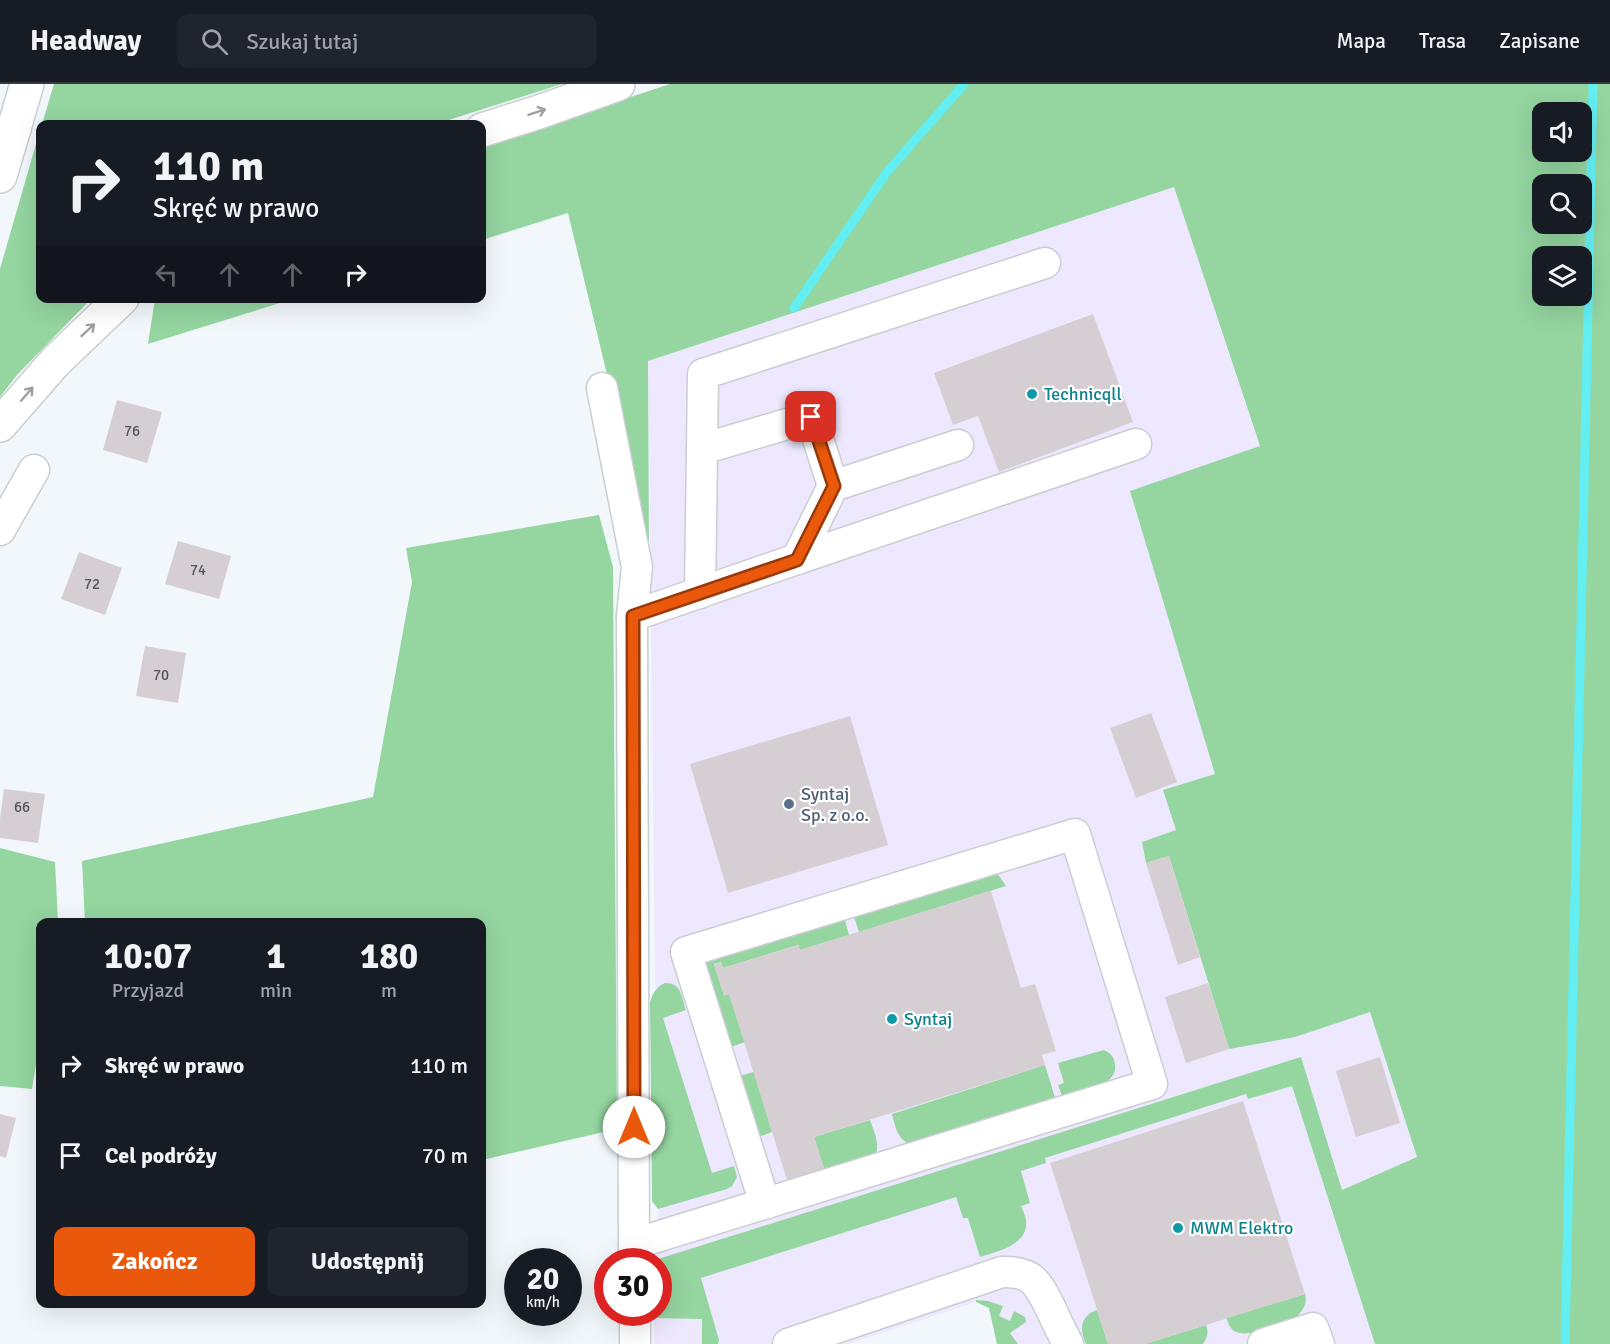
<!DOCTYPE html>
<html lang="pl">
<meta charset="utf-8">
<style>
body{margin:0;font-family:Signika,sans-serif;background:#20242c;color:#f1f3f6;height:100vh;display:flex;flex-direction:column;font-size:22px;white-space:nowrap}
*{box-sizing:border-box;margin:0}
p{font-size:20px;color:#9ea1a6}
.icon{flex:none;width:33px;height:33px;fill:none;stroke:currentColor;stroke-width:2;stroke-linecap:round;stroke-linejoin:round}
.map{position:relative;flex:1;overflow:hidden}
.panel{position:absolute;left:36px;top:834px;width:450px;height:390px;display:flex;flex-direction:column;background:#171b24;border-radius:12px;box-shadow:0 6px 24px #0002}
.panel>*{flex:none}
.banner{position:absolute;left:36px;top:36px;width:450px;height:183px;border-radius:12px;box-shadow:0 6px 24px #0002;background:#171b24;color:#f1f3f6;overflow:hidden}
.fabs{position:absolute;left:1532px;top:18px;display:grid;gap:12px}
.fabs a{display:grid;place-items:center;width:60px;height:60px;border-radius:12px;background:#171b24;box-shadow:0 6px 24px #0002;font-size:30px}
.speed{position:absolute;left:504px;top:1164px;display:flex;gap:12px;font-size:30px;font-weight:700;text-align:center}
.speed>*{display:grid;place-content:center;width:78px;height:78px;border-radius:50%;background:#171b24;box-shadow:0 6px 24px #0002;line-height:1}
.speed small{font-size:15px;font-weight:400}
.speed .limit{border:9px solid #d22;background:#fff;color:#111}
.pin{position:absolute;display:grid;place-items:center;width:51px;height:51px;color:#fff;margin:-26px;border-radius:12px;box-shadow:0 3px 9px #0006}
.me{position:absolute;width:66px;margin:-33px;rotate:0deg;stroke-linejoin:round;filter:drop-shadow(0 0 4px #0008)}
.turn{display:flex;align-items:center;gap:21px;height:126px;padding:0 18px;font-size:27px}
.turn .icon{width:78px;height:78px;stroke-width:2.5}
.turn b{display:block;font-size:42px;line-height:51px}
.lanes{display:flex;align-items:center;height:57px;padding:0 18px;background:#0003;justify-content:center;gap:30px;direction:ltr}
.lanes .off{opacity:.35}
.eta{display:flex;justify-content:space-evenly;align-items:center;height:102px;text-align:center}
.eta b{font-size:36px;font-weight:700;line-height:42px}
.primary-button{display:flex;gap:12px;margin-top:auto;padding:12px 18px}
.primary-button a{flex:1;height:69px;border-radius:12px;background:#ea580c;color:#fff;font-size:24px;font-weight:700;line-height:69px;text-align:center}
.primary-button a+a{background:#20242c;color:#f1f3f6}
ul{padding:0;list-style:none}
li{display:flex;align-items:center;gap:18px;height:90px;padding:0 18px}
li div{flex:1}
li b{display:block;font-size:22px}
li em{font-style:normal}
header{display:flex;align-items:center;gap:36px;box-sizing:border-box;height:84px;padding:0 30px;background:#171b24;border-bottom:2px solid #363941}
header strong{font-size:28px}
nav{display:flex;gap:33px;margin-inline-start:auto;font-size:21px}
.search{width:420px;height:54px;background:#20242c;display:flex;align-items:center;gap:15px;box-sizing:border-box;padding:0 21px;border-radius:12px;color:#9ea1a6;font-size:22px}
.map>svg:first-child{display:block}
.industrial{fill:#eee8fe}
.green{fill:#94d5a0;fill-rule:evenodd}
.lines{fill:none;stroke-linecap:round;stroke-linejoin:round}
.stream{stroke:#63eef2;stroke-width:9}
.building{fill:#d5cfd3}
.minor-casing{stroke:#c9ced2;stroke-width:33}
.major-casing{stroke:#c9ced2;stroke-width:36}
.highway-casing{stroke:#c9ced2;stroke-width:36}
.minor{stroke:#fff;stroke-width:30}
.major{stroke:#fff;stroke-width:33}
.highway{stroke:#fff;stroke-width:33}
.oneway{stroke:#9fa0a0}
.route-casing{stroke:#983908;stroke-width:15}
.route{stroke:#ea580c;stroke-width:10}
.culture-dot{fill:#0f9aa8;stroke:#fff;stroke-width:2}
.service-dot{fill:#5c6f8a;stroke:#fff;stroke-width:2}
.labels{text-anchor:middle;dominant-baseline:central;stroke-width:4.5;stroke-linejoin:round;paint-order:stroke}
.number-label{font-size:15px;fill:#555556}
.culture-label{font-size:18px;fill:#0d838f;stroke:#fff;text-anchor:start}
.service-label{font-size:18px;fill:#4e5e75;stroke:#fff;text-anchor:start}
</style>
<header>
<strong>Headway</strong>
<div class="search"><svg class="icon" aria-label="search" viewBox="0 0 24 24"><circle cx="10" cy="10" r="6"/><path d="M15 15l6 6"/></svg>Szukaj tutaj</div>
<nav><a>Mapa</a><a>Trasa</a><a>Zapisane</a></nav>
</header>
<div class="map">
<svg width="1610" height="1260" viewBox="0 0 1610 1260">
<rect width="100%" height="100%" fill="#f2f7fc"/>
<path class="industrial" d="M1174 103 1260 363 1130 407 1295 952 1370 928 1417 1073 1342 1106 1389 1260H997L989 1224 976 1218 848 1260H654V1229L658 1228V1178L655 1177 658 1125 648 277Z"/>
<g class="green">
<path d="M54 0H562L436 40H42Z"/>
<path d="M670 0H1610V1260H1375L1292 1002 1248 1015 1246 1010 1045 1074 1046 1079 1021 1087 1030 1119 1021 1122C1023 1126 1025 1131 1026 1136 1029 1161 998 1167 980 1173L968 1134H963L956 1113 701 1194 719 1256 718 1260H702V1235L654 1234V1229L658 1228V1178L655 1177V1176L1301 973 1342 1106 1417 1073 1370 928 1295 953 1229 965 1169 772 1146 779 1142 758 1176 746 1163 706 1215 690 1130 407 1260 362 1174 103 648 277 649 464 568 129 482 156V62ZM1542 28H1581V68H1542ZM1542 100H1581V140H1542ZM1542 172H1581V212H1542Z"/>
<path d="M40 46V214L91 215 17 291 0 313V185Z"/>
<path d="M155 215V214L293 215 148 260Z"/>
<path d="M599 431 613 483 617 1045 482 1076V838H85L82 777 373 713 412 498 406 464Z"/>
<path d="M0 764 55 778 58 838H40V956L32 1005 0 1002Z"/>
<path d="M996 789 1000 793 1006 802 859 848 853 830Z"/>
<path d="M844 833 849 851 800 866 798 861 723 884 721 878 714 880 724 911 729 910 745 958 731 963 705 881 711 874Z"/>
<path d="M665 899C682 899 681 912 686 926L663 934 712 1089 734 1082 737 1093 732 1102 727 1105 658 1125 652 1117V1111L650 918C653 909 656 903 665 899Z"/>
<path d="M1104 966C1110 969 1114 972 1115 980 1119 1002 1079 1009 1063 1015L1058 1001 1064 999 1058 979Z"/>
<path d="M1045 981 1056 1017 913 1062C897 1055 896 1045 892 1030Z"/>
<path d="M754 988 772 1048 761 1052 758 1050 739 992Z"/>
<path d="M870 1036C875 1050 881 1062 874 1075L825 1088 814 1053Z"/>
<path d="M1305 1210C1308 1221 1301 1230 1292 1236 1279 1241 1247 1255 1234 1247 1230 1244 1228 1238 1226 1234Z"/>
<path d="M976 1216 988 1217 1003 1222 999 1232 1010 1237 1014 1227 1025 1233 1026 1238 1010 1249 1018 1260H997L989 1224 976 1218Z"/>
<path d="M1097 1226 1108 1260H1086C1080 1246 1079 1232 1097 1226Z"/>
<path d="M1206 1241C1209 1248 1207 1254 1203 1260H1145Z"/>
</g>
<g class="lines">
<g class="stream">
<path d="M794 224 887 88 964 0"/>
<path d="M1565 1260 1593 0"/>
</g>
</g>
<g class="building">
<path d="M1093 230 1133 338 999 388 978 332 953 341 934 289Z"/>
<path d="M117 316 162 328 147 379 103 366Z"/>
<path d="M178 457 231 472 219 515 165 500Z"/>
<path d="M79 468 122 484 105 531 61 515Z"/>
<path d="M145 562 186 569 178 619 136 612Z"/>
<path d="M1151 629 1177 698 1136 714 1110 644Z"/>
<path d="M850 632 888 761 728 809 690 680Z"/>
<path d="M4 705 45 710 38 759 0 754V735Z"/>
<path d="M1169 772 1200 873 1178 881 1146 779Z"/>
<path d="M991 807 1021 904 1035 900 1056 967 1042 971 1045 981 814 1053 825 1088 788 1099 729 910 724 912 714 881 721 878 723 884 799 861 800 866Z"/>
<path d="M1208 899 1229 965 1186 979 1165 913Z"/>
<path d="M1380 973 1400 1039 1356 1053 1336 987Z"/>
<path d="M1243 1017 1305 1210 1145 1260H1108L1050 1079Z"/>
<path d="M0 1030 16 1034 6 1074 0 1072Z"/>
</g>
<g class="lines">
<defs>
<g id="minor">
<path d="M602 304 637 483 632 532 634 1178"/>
<path d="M702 365 703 290 1045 179"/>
<path d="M0 446 34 386"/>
<path d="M797 475 1136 360"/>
<path d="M700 509 702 365 811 333 833 402"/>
<path d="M632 532 797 475 833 402 958 361"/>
<path d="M634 1160 1152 1000 1075 750 686 868 765 1120"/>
<path d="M635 1228V1260"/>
<path d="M788 1260 1002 1188C1034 1187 1038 1200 1051 1225 1056 1237 1062 1248 1068 1260"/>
<path d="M1263 1260 1313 1244 1319 1260"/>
</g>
<path id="major" d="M0 92 27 0"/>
<g id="highway">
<path d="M482 46 539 28 618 0"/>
<path d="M0 64 14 45"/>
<path d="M0 341 55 278 122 214"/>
</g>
</defs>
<use href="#minor" class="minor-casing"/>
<use href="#major" class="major-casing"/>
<use href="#highway" class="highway-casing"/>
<use href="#minor" class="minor"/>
<use href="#major" class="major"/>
<use href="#highway" class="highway"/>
</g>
<defs><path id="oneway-shaft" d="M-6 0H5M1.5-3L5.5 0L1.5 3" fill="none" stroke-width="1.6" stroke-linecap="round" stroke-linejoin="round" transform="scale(1.5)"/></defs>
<g class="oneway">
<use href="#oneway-shaft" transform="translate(537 28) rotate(-18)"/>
<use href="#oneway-shaft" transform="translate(88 246) rotate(-43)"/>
<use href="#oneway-shaft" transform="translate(27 310) rotate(-49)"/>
</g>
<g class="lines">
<defs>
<path id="route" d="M634 1043 633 532 797 476 834 402 811 333"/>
</defs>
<use href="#route" class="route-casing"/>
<use href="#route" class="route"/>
</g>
<g class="culture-dot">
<circle cx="1032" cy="310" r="6"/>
<circle cx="892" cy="935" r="6"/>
<circle cx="1178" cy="1144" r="6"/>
</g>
<circle class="service-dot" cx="789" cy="720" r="6"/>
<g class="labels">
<g class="number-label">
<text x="132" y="347">76</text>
<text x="198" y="486">74</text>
<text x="92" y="500">72</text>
<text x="161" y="591">70</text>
<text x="22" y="723">66</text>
</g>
<g class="culture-label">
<text x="1044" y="310">Technicqll</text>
<text x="904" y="935">Syntaj</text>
<text x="1190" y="1144">MWM Elektro</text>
</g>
<g class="service-label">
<text x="801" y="710">Syntaj<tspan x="801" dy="21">Sp. z o.o.</tspan></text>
</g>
</g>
</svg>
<div class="fabs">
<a><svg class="icon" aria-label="sound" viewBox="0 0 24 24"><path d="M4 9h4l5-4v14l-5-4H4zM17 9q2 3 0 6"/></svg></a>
<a><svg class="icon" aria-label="search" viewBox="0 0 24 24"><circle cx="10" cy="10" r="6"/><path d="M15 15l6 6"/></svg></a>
<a><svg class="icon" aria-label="layers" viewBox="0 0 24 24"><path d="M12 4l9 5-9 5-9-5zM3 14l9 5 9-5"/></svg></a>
</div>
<div class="speed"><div>20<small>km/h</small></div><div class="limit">30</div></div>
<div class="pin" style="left:811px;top:333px;background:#d93025"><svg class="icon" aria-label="arrive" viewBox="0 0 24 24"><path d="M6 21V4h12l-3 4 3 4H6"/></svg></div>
<svg class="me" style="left:634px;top:1043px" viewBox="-20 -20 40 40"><circle r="19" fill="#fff"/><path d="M0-13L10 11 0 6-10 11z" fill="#ea580c"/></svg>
<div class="banner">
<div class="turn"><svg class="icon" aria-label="right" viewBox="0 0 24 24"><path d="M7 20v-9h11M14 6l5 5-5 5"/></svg><div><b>110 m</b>Skręć w prawo</div></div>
<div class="lanes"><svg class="icon off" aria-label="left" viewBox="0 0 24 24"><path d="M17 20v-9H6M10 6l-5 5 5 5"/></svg><svg class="icon off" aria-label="ahead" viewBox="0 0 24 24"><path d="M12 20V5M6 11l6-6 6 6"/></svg><svg class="icon off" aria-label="ahead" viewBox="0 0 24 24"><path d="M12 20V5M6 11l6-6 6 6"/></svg><svg class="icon" aria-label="right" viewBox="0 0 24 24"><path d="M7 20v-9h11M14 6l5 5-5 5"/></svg></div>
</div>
<section class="panel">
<div class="eta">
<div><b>10:07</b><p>Przyjazd</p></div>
<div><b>1</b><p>min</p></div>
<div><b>180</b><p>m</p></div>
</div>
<ul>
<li><svg class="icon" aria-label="right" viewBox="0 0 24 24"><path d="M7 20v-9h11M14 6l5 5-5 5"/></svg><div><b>Skręć w prawo</b></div><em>110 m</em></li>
<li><svg class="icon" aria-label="arrive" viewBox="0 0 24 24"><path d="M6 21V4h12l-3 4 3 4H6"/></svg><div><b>Cel podróży</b></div><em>70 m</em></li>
</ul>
<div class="primary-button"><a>Zakończ</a><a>Udostępnij</a></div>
</section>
</div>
